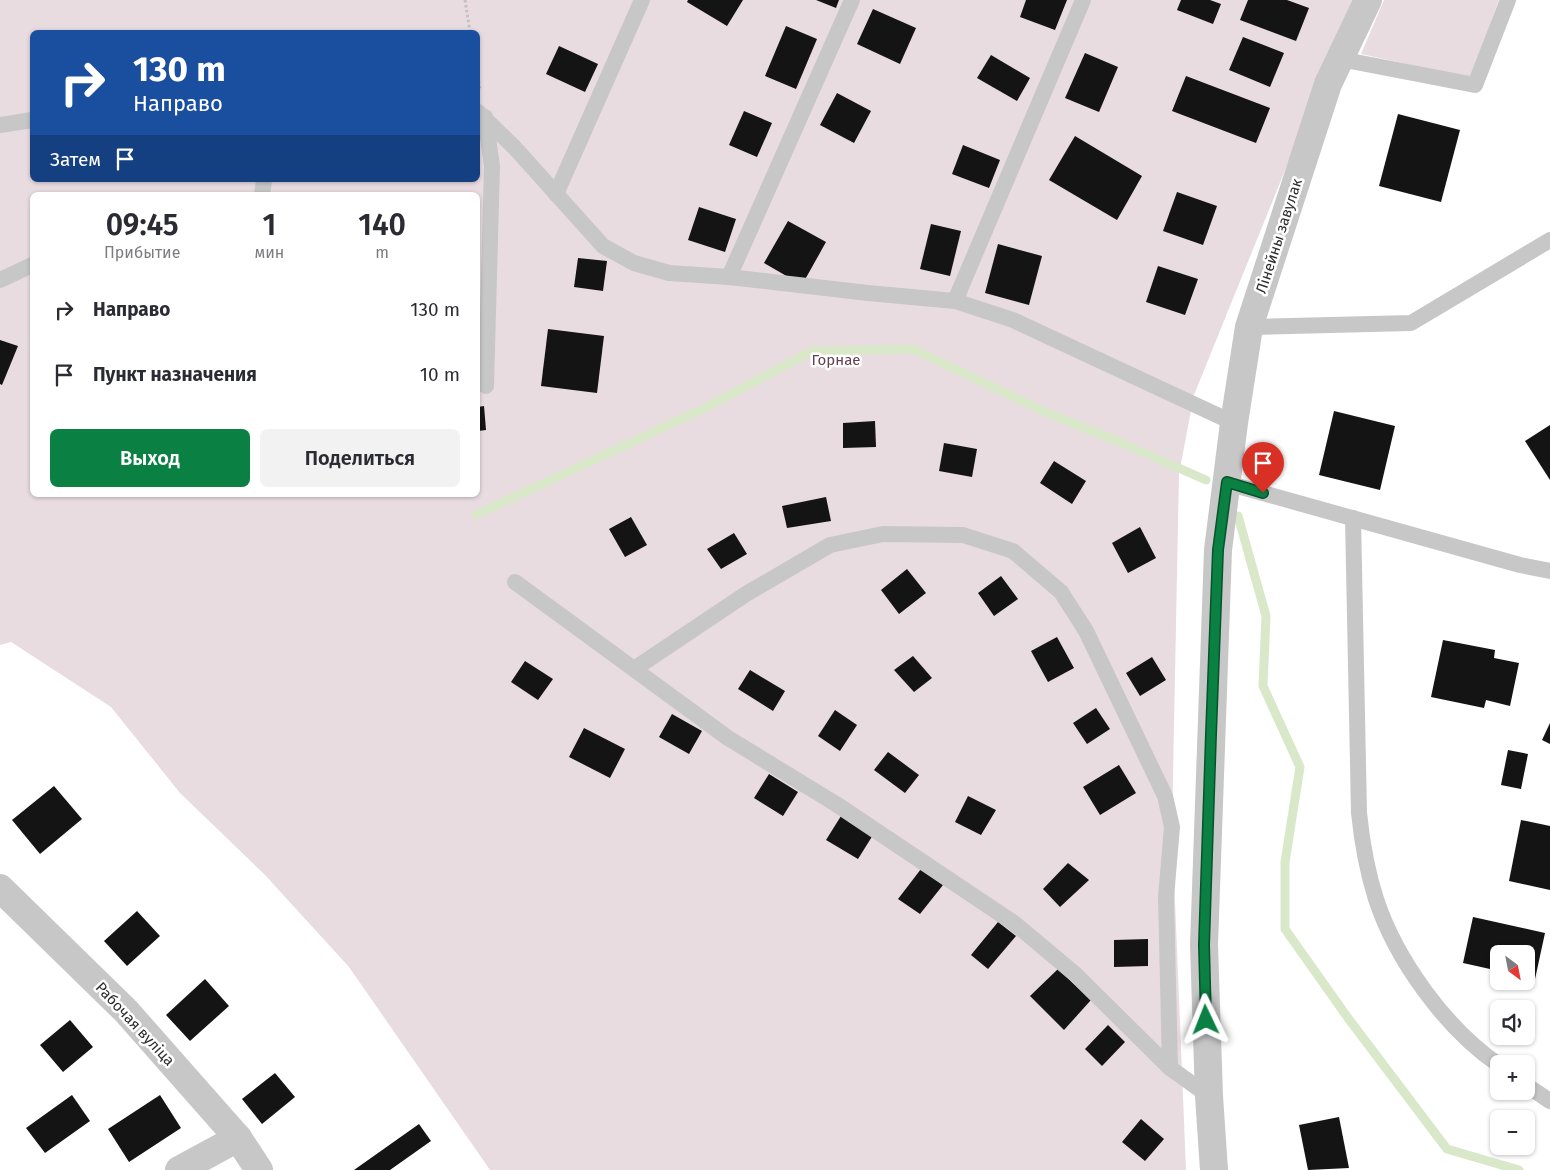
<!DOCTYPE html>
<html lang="ru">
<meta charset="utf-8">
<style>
body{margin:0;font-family:"Fira Sans",sans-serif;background:#f2f2f3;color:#2b2b33;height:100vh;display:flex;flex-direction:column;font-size:19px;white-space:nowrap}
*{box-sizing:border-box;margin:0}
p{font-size:16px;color:#7c7c81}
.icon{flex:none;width:28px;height:28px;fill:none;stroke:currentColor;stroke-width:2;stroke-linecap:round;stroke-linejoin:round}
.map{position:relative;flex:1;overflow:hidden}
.details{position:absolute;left:30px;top:192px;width:450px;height:305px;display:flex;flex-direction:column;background:#fff;border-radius:8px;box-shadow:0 1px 4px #0004}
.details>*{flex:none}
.banner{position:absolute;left:30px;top:30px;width:450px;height:152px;border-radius:8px;box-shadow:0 1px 4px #0004;background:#1a4fa0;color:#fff;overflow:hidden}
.needle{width:32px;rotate:148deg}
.tools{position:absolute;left:1490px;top:945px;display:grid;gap:10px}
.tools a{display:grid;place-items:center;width:45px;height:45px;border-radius:8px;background:#fff;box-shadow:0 1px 4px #0004;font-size:25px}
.pin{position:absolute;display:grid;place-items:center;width:42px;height:42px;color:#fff;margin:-51px -21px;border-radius:50% 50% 50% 0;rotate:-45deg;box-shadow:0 0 5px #0007}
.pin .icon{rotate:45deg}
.me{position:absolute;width:55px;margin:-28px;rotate:358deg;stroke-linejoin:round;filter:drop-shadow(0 0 4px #0008)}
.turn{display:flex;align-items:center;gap:18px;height:105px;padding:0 20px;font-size:22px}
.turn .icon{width:65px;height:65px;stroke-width:2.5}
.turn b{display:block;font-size:35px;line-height:42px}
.then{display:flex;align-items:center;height:48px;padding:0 20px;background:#0003;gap:10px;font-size:19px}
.eta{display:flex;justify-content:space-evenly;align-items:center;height:85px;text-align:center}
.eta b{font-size:30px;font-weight:600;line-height:35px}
.cta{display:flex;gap:10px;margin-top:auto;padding:10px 20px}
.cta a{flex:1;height:58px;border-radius:8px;background:#0b8043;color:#fff;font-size:20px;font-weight:600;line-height:58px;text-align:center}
.cta a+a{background:#f2f2f3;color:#2b2b33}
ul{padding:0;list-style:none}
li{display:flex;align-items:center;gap:15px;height:65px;padding:0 20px}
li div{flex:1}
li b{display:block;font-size:19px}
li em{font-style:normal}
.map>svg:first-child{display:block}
.green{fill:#e9dce1;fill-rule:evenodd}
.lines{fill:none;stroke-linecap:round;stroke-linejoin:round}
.stream{stroke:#d8e8c9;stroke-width:9}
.building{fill:#141414}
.path{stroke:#c1c1c1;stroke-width:3;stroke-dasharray:2.5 2.5;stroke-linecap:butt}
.lane{stroke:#c7c7c7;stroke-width:16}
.street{stroke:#c7c7c7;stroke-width:28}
.route-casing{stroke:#07532c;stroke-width:12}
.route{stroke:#0b8043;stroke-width:9}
.labels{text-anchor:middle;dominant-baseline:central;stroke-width:5;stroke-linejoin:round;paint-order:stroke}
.street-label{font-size:15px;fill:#2d2d2d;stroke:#fff}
.park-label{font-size:15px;fill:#643f4c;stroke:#fff}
</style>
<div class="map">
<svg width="1550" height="1170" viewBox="0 0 1550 1170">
<rect width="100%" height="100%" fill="#fff"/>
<g class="green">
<path d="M0 0H1354L1194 395 1179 474 1172 827 1186 1170H490L349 967 265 875 180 793 111 707 11 642 0 645ZM32 32H478V180H32ZM32 195H478V495H32Z"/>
<path d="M1384 0H1499L1471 78 1361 54Z"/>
</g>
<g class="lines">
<g class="stream">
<path d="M476 515 707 407 812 351 913 349 1045 412 1117 441 1206 480"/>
<path d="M1238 516 1266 616 1263 686 1300 767 1285 862V929L1348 1018 1447 1149 1519 1170"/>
</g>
</g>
<g class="building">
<path d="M688 0H743L727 26 687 2Z"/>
<path d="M816 0H839L836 8Z"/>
<path d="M1026 0H1067L1055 30 1020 17Z"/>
<path d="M1181 0H1210L1221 4 1213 24 1177 10Z"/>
<path d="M1248 0H1287L1309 8 1296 41 1240 20Z"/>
<path d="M873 9 916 28 900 64 857 44Z"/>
<path d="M786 26 817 39 796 89 765 76Z"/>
<path d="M1243 37 1284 53 1270 87 1229 70Z"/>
<path d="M559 46 598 64 585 92 546 74Z"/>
<path d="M1085 53 1118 67 1099 112 1065 98Z"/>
<path d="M991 55 1030 78 1017 101 977 78Z"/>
<path d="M1186 76 1270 108 1256 143 1172 111Z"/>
<path d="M837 93 871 111 854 143 820 125Z"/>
<path d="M744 111 772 123 757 157 729 145Z"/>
<path d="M1398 114 1460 130 1441 202 1379 186Z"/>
<path d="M1075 136 1142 176 1117 220 1049 180Z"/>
<path d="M963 145 1000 160 989 188 952 174Z"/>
<path d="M1177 192 1217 206 1203 245 1163 231Z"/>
<path d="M699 207 736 219 725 252 688 240Z"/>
<path d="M788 221 826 242 802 285 764 263Z"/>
<path d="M931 224 961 231 950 276 920 269Z"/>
<path d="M998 244 1042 256 1029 305 985 293Z"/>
<path d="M578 258 607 261 603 291 574 287Z"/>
<path d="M1158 266 1198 279 1185 315 1146 302Z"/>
<path d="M548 329 604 336 597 393 541 386Z"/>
<path d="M0 340 18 346 2 385 0 384Z"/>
<path d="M484 406 486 430 478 431V407Z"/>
<path d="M1334 411 1395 426 1380 490 1319 475Z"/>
<path d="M875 421 876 447 843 448V423Z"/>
<path d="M1550 425V480L1525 441Z"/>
<path d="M944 443 977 449 972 477 939 471Z"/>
<path d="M1054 461 1086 481 1072 504 1040 483Z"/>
<path d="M826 497 831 521 787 528 782 506Z"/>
<path d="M631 517 647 545 625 557 609 529Z"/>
<path d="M1140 527 1156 558 1128 573 1112 543Z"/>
<path d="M734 533 747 554 721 569 707 549Z"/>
<path d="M907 569 926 593 899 614 881 590Z"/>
<path d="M1001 576 1018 599 994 616 978 593Z"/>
<path d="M1057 637 1074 668 1048 682 1031 651Z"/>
<path d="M1443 640 1495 650 1494 658 1519 663 1510 706 1486 700 1484 708 1431 697Z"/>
<path d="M913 656 932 678 914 692 894 670Z"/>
<path d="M1152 657 1166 680 1140 696 1126 673Z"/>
<path d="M525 661 553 679 538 700 511 682Z"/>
<path d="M750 670 785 691 773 711 738 689Z"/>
<path d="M1096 708 1110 729 1087 744 1073 723Z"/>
<path d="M835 710 857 725 840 751 818 736Z"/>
<path d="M672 714 702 731 689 754 659 737Z"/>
<path d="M1550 723V744L1542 740Z"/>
<path d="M584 728 625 749 610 778 569 757Z"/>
<path d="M1508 750 1528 754 1521 789 1501 785Z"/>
<path d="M888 752 919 775 905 793 874 770Z"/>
<path d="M1119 765 1136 793 1100 815 1083 787Z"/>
<path d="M769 774 798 792 783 816 754 798Z"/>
<path d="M54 786 82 819 40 854 12 820Z"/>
<path d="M968 796 996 810 981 835 955 822Z"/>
<path d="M841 816 873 835 858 859 826 840Z"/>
<path d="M1521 820 1550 826V890L1509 881Z"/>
<path d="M1068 863 1089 880 1060 907 1043 889Z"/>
<path d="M921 869 943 885 920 914 898 899Z"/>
<path d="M137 911 160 936 127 966 104 941Z"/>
<path d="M1473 917 1545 933 1535 979 1526 977V954H1499V971L1463 963Z"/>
<path d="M998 922 1016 936 988 969 971 955Z"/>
<path d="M1148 939V966L1114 967V940Z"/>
<path d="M1058 969 1091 1000 1064 1030 1030 996Z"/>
<path d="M205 979 229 1006 190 1041 166 1015Z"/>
<path d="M70 1020 93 1047 63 1072 40 1045Z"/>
<path d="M1108 1025 1125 1042 1102 1066 1085 1049Z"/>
<path d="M275 1073 295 1097 262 1124 242 1099Z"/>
<path d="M72 1095 90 1121 45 1153 26 1128Z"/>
<path d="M160 1095 181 1128 129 1162 108 1129Z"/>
<path d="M1339 1117 1349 1168 1308 1170 1299 1125Z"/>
<path d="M1141 1119 1164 1139 1145 1161 1122 1142Z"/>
<path d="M419 1124 431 1141 390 1170H354Z"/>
</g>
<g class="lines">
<g class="path">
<path d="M465 0 470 32"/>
<path d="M478 76 480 90"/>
</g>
<g class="lane">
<path d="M1340 59 1475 85 1508 0"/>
<path d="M478 112 515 148 603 246 634 263 669 273 729 277 868 293 955 301 1013 320 1234 423"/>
<path d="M485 117 492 166 486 386"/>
<path d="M0 125 32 120"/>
<path d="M556 194 642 0"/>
<path d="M262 195 264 180"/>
<path d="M729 277 852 0"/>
<path d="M0 280 32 265"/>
<path d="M955 301 1083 0"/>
<path d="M1249 327 1411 323 1550 240"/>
<path d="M1227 483 1520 565 1550 571"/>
<path d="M1353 518 1359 813C1362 842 1367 871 1376 899 1396 960 1446 1029 1499 1065"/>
<path d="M515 582 728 738 836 804 1014 923 1075 974 1170 1068 1166 897 1172 827 1165 796 1086 631 1061 592 1013 551 963 535 883 534 830 545 746 594 634 669"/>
<path d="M1170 1068 1209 1096"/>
<path d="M1526 1085 1550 1101"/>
</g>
<g class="street">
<path d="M0 888 126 1011 238 1138 259 1170"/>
<path d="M179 1170 238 1138"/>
<path d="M1214 1170 1209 1096 1204 945 1218 550 1234 423 1249 327 1328 84 1368 0"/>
</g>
</g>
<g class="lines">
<defs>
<path id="route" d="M1206 1020 1204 945 1211 734 1218 550 1227 482 1263 493"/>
</defs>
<use href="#route" class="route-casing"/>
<use href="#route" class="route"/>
</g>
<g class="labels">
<g class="street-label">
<text transform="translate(1279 236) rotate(-72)">Лінейны завулак</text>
<text transform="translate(135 1024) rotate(47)">Рабочая вуліца</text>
</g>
<g class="park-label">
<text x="836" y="360">Горнае</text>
</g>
</g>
</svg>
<div class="tools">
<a><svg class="needle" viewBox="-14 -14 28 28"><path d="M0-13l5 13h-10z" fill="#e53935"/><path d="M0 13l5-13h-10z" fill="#7c7c81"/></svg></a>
<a><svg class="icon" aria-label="sound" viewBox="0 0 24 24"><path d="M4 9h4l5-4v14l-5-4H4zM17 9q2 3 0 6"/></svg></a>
<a>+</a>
<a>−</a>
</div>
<div class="pin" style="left:1263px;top:493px;background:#d93025"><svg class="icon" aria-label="arrive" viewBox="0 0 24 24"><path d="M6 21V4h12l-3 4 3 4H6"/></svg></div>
<svg class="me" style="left:1206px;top:1020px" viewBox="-20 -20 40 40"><path d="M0-17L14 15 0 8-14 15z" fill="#0b8043" stroke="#fff" stroke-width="4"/></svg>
<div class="banner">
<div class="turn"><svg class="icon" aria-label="right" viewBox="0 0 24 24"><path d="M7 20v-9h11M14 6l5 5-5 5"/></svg><div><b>130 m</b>Направо</div></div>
<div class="then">Затем<svg class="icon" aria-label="arrive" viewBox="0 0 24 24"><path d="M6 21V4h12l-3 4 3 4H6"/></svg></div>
</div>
<section class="details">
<div class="eta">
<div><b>09:45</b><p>Прибытие</p></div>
<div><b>1</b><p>мин</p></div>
<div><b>140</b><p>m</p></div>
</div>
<ul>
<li><svg class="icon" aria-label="right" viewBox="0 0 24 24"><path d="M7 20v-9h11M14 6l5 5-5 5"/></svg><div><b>Направо</b></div><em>130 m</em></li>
<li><svg class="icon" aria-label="arrive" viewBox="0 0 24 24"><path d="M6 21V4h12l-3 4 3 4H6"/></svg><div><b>Пункт назначения</b></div><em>10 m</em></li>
</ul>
<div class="cta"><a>Выход</a><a>Поделиться</a></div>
</section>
</div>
